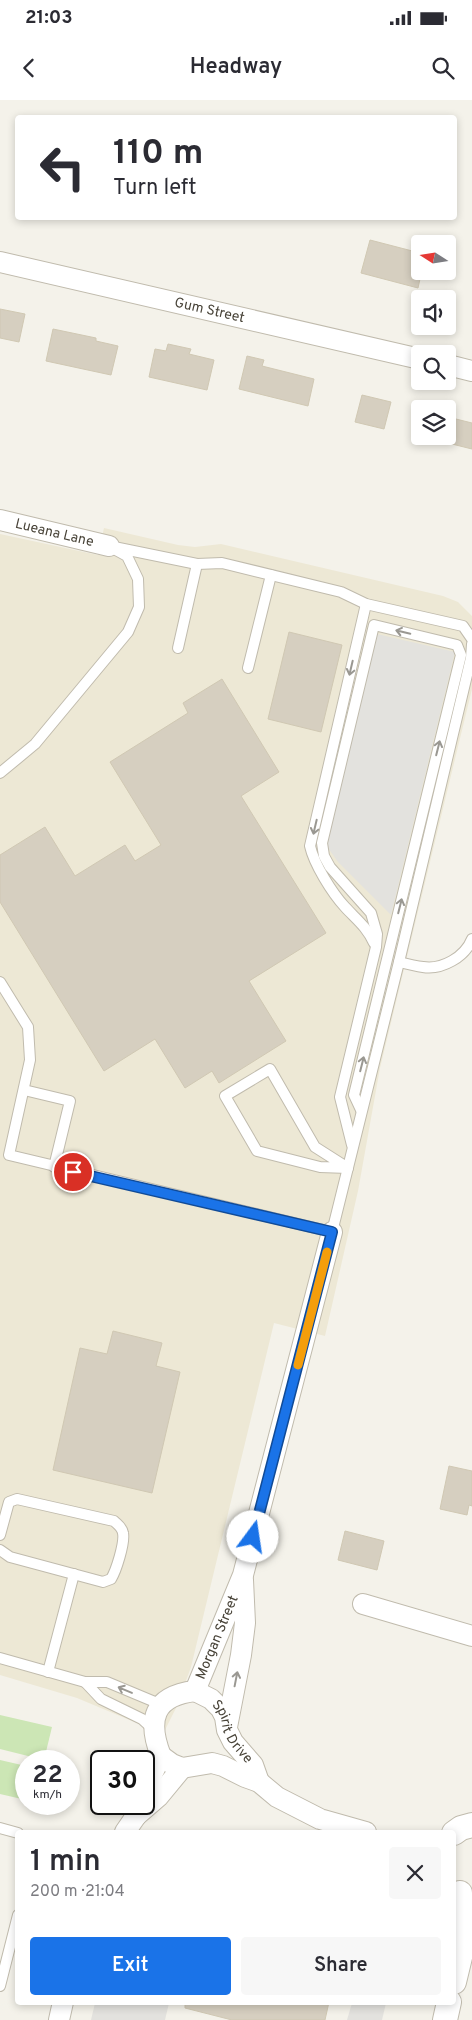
<!DOCTYPE html>
<meta charset="utf-8">
<style>
body{margin:0;font-family:Overpass,sans-serif;background:#f7f7f7;color:#2b2b33;height:100vh;display:flex;flex-direction:column;font-size:19px;white-space:nowrap}
*{box-sizing:border-box;margin:0}
p{font-size:16px;color:#7c7c81}
.icon{flex:none;width:28px;height:28px;fill:none;stroke:currentColor;stroke-width:2;stroke-linecap:round;stroke-linejoin:round}
.map{position:relative;flex:1;overflow:hidden}
.drawer{position:absolute;left:15px;top:1730px;width:441px;height:175px;display:flex;flex-direction:column;background:#fff;border-radius:5px;box-shadow:0 2px 8px #0003}
.drawer>*{flex:none}
.hud{position:absolute;left:15px;top:15px;width:442px;height:105px;border-radius:5px;box-shadow:0 2px 8px #0003;background:#fff;color:#2b2b33;overflow:hidden}
.needle{width:32px;rotate:282deg}
.controls{position:absolute;left:411px;top:135px;display:grid;gap:10px}
.controls a{display:grid;place-items:center;width:45px;height:45px;border-radius:5px;background:#fff;box-shadow:0 2px 8px #0003;font-size:25px}
.speed{position:absolute;left:15px;top:1650px;display:flex;gap:10px;font-size:25px;font-weight:700;text-align:center}
.speed>*{display:grid;place-content:center;width:65px;height:65px;border-radius:50%;background:#fff;box-shadow:0 2px 8px #0003;line-height:1}
.speed small{font-size:12px;font-weight:400}
.speed .limit{border:2px solid #111;border-radius:8px;background:#fff;color:#111}
.pin{position:absolute;display:grid;place-items:center;width:42px;height:42px;color:#fff;margin:-21px;border:2px solid #fff;border-radius:50%;box-shadow:0 1px 5px #0007}
.me{position:absolute;width:55px;margin:-28px;rotate:14deg;stroke-linejoin:round;filter:drop-shadow(0 0 4px #0008)}
.turn{display:flex;align-items:center;gap:18px;height:105px;padding:0 15px;font-size:22px}
.turn .icon{width:65px;height:65px;stroke-width:2.5}
.turn b{display:block;font-size:35px;line-height:42px}
.round{display:grid;place-items:center;flex:none;width:52px;height:52px;border-radius:5px;background:#f7f7f7}
.summary{display:flex;align-items:center;justify-content:space-between;height:85px;padding:0 15px}
h1{font-size:30px;font-weight:600;line-height:38px}
.button{display:flex;gap:10px;margin-top:auto;padding:10px 15px}
.button a{flex:1;height:58px;border-radius:5px;background:#1a73e8;color:#fff;font-size:20px;font-weight:600;line-height:58px;text-align:center}
.button a+a{background:#f7f7f7;color:#2b2b33}
.status{display:flex;justify-content:space-between;align-items:center;height:35px;padding:0 25px;background:#fff;direction:ltr}
.status svg{height:14px;fill:currentColor}
header{display:flex;justify-content:space-between;align-items:center;height:65px;padding:0 15px;background:#fff;font-size:22px;font-weight:600}
.map>svg:first-child{display:block}
.education{fill:#ede8d5}
.green{fill:#cce6b5}
.parking{fill:#e3e2de}
.building{fill:#d6cfc0;stroke:#d0c8b3}
.lines{fill:none;stroke-linecap:round;stroke-linejoin:round}
.service-casing{stroke:#c0bbad;stroke-width:12}
.minor-casing{stroke:#c0bbad;stroke-width:22}
.tertiary-casing{stroke:#c0bbad;stroke-width:26}
.service{stroke:#fff;stroke-width:10}
.minor{stroke:#fff;stroke-width:20}
.tertiary{stroke:#fff;stroke-width:24}
.oneway{stroke:#9a9892}
.route-casing{stroke:#114b97;stroke-width:12}
.route{stroke:#1a73e8;stroke-width:9}
.slow{stroke:#f59e0b;stroke-width:9}
.labels{text-anchor:middle;dominant-baseline:central;stroke-width:4;stroke-linejoin:round;paint-order:stroke}
.street-label{font-size:14px;fill:#484338;stroke:#fff}
</style>
<div class="status"><b>21:03</b><svg viewBox="0 0 49 12"><path d="M0 12V9h3v3zM5 12V6h3v6zM10 12V3h3v9zM15 12V0h3v12zM26 1h20v11H26zM47 4h2v5h-2z"/></svg></div>
<header><svg class="icon" aria-label="back" viewBox="0 0 24 24"><path d="M15 5l-7 7 7 7"/></svg>Headway<svg class="icon" aria-label="search" viewBox="0 0 24 24"><circle cx="10" cy="10" r="6"/><path d="M15 15l6 6"/></svg></header>
<div class="map">
<svg width="472" height="1920" viewBox="0 0 472 1920">
<rect width="100%" height="100%" fill="#f4f2ea"/>
<path class="education" d="M104 428 178 445 195 447 221 444 443 496 458 502 472 516V589L380 968 358 1091 325 1236 274 1223 191 1567 177 1606 163 1634 77 1598 0 1575V434L98 455Z"/>
<g class="green">
<path d="M0 1615 52 1627 44 1660 0 1649Z"/>
<path d="M0 1660 26 1666V1700L0 1694Z"/>
</g>
<g class="parking">
<path d="M377 534 455 552 391 815 338 762 326 745Z"/>
<path d="M95 1903V1902L169 1903 165 1920H91Z"/>
<path d="M352 1903H386L382 1920H347Z"/>
</g>
<g class="building">
<path d="M370 140 420 153V179L418 188 361 173Z"/>
<path d="M0 209 25 214 19 242 0 238Z"/>
<path d="M53 229 96 238V241L118 246 111 275 46 261Z"/>
<path d="M168 244 191 249 189 254 214 260 207 290 149 277 155 249 166 251Z"/>
<path d="M247 256 264 260 262 266 314 279 308 306 239 289Z"/>
<path d="M362 295 391 302 384 329 355 322Z"/>
<path d="M448 317 472 323V349L448 343Z"/>
<path d="M289 532 342 545 321 632 268 619Z"/>
<path d="M222 579 279 672 241 696 326 833 249 881 286 941 219 983 212 971 185 988 155 939 104 971 0 802V755L45 727 75 776 125 745 135 761 161 745 110 662 188 613 183 603Z"/>
<path d="M113 1231 162 1243 156 1266 180 1272 152 1393 53 1370 80 1248 107 1254Z"/>
<path d="M449 1366 472 1371V1406L469 1405 467 1415 440 1409Z"/>
<path d="M345 1431 384 1441 377 1470 338 1460Z"/>
<path d="M185 1902H329L325 1920H232L185 1908Z"/>
</g>
<g class="lines">
<defs>
<g id="service">
<path d="M109 446 197 464 222 463 341 492 366 504 463 526 472 539"/>
<path d="M366 504 310 746C314 764 332 793 345 807 356 819 367 827 374 843"/>
<path d="M178 548 197 464"/>
<path d="M248 568 271 475"/>
<path d="M0 673 35 644 128 532 139 507 138 479 127 456 116 450"/>
<path d="M399 862C407 864 415 866 423 867 442 870 465 857 472 839"/>
<path d="M0 882 28 927 30 960 9 1055 332 1132 399 862 471 558 472 544"/>
<path d="M270 969 315 1047 348 1068 320 1067 257 1051 225 996Z"/>
<path d="M24 990 70 1001 54 1067"/>
<path d="M352 1045 340 997 376 847 377 834 371 813 330 767 324 756 322 743 374 525 457 545 461 555 354 995 361 1010"/>
<path d="M0 1435 9 1402 17 1399 114 1421C118 1425 122 1427 123 1433 125 1443 116 1471 111 1479L103 1482 10 1457 0 1450"/>
<path d="M0 1558 85 1582H107L155 1602H164"/>
<path d="M48 1572 74 1474"/>
<path d="M85 1582 101 1599 142 1619 153 1629"/>
<path d="M0 1728 18 1733"/>
<path d="M0 1886 18 1815"/>
</g>
<g id="minor">
<path id="s1" d="M0 162 420 259"/>
<path d="M448 265 472 271"/>
<path id="s2" d="M0 420 109 446"/>
<path d="M363 1504 472 1536"/>
<path id="s3" d="M195 1591 243 1475 332 1132"/>
<path id="s4" d="M195 1591 211 1599 221 1609 225 1617 227 1630 233 1642 253 1665 259 1682"/>
<path d="M227 1627 241 1555 245 1523 243 1480"/>
<path d="M161 1656 172 1664 182 1668 212 1663 223 1666 245 1677 259 1682 277 1697 320 1719 366 1732"/>
<path d="M144 1691 161 1656C147 1620 153 1596 195 1591"/>
<path d="M136 1716 158 1697 182 1668"/>
<path d="M125 1732 136 1716 139 1704"/>
<path d="M59 1920 63 1902"/>
</g>
<g id="tertiary">
<path d="M454 1733 461 1728 472 1725"/>
<path d="M454 1882 461 1853 460 1793"/>
<path d="M445 1920 449 1902"/>
</g>
</defs>
<use href="#service" class="service-casing"/>
<use href="#minor" class="minor-casing"/>
<use href="#tertiary" class="tertiary-casing"/>
<use href="#service" class="service"/>
<use href="#minor" class="minor"/>
<use href="#tertiary" class="tertiary"/>
</g>
<defs><path id="oneway-shaft" d="M-6 0H5M1.5-3L5.5 0L1.5 3" fill="none" stroke-width="1.6" stroke-linecap="round" stroke-linejoin="round" transform="scale(1.25)"/></defs>
<g class="oneway">
<use href="#oneway-shaft" transform="translate(403 532) rotate(-167)"/>
<use href="#oneway-shaft" transform="translate(351 568) rotate(103)"/>
<use href="#oneway-shaft" transform="translate(438 648) rotate(-76)"/>
<use href="#oneway-shaft" transform="translate(315 727) rotate(103)"/>
<use href="#oneway-shaft" transform="translate(400 806) rotate(-76)"/>
<use href="#oneway-shaft" transform="translate(362 964) rotate(-76)"/>
<use href="#oneway-shaft" transform="translate(236 1579) rotate(-79)"/>
<use href="#oneway-shaft" transform="translate(125 1590) rotate(-157)"/>
</g>
<g class="lines">
<defs>
<path id="route" d="M73 1072 332 1132 253 1437"/>
</defs>
<use href="#route" class="route-casing"/>
<use href="#route" class="route"/>
<path class="slow" d="M298 1265 327 1152"/>
</g>
<g class="labels">
<g class="street-label">
<text stroke="none"><textPath href="#s1" startOffset="215">Gum Street</textPath></text>
<text stroke="none"><textPath href="#s2" startOffset="56">Lueana Lane</textPath></text>
<text stroke="none"><textPath href="#s3" startOffset="58">Morgan Street</textPath></text>
<text stroke="none"><textPath href="#s4" startOffset="58">Spirit Drive</textPath></text>
</g>
</g>
</svg>
<div class="controls">
<a><svg class="needle" viewBox="-14 -14 28 28"><path d="M0-13l5 13h-10z" fill="#e53935"/><path d="M0 13l5-13h-10z" fill="#7c7c81"/></svg></a>
<a><svg class="icon" aria-label="sound" viewBox="0 0 24 24"><path d="M4 9h4l5-4v14l-5-4H4zM17 9q2 3 0 6"/></svg></a>
<a><svg class="icon" aria-label="search" viewBox="0 0 24 24"><circle cx="10" cy="10" r="6"/><path d="M15 15l6 6"/></svg></a>
<a><svg class="icon" aria-label="layers" viewBox="0 0 24 24"><path d="M12 4l9 5-9 5-9-5zM3 14l9 5 9-5"/></svg></a>
</div>
<div class="speed"><div>22<small>km/h</small></div><div class="limit">30</div></div>
<div class="pin" style="left:73px;top:1072px;background:#d93025"><svg class="icon" aria-label="arrive" viewBox="0 0 24 24"><path d="M6 21V4h12l-3 4 3 4H6"/></svg></div>
<svg class="me" style="left:253px;top:1437px" viewBox="-20 -20 40 40"><circle r="19" fill="#fff"/><path d="M0-13L10 11 0 6-10 11z" fill="#1a73e8"/></svg>
<div class="hud">
<div class="turn"><svg class="icon" aria-label="left" viewBox="0 0 24 24"><path d="M17 20v-9H6M10 6l-5 5 5 5"/></svg><div><b>110 m</b>Turn left</div></div>
</div>
<section class="drawer">
<div class="summary"><div><h1>1 min</h1><p>200 m · 21:04</p></div><a class="round"><svg class="icon" aria-label="close" viewBox="0 0 24 24"><path d="M6 6l12 12M18 6L6 18"/></svg></a></div>
<div class="button"><a>Exit</a><a>Share</a></div>
</section>
</div>
